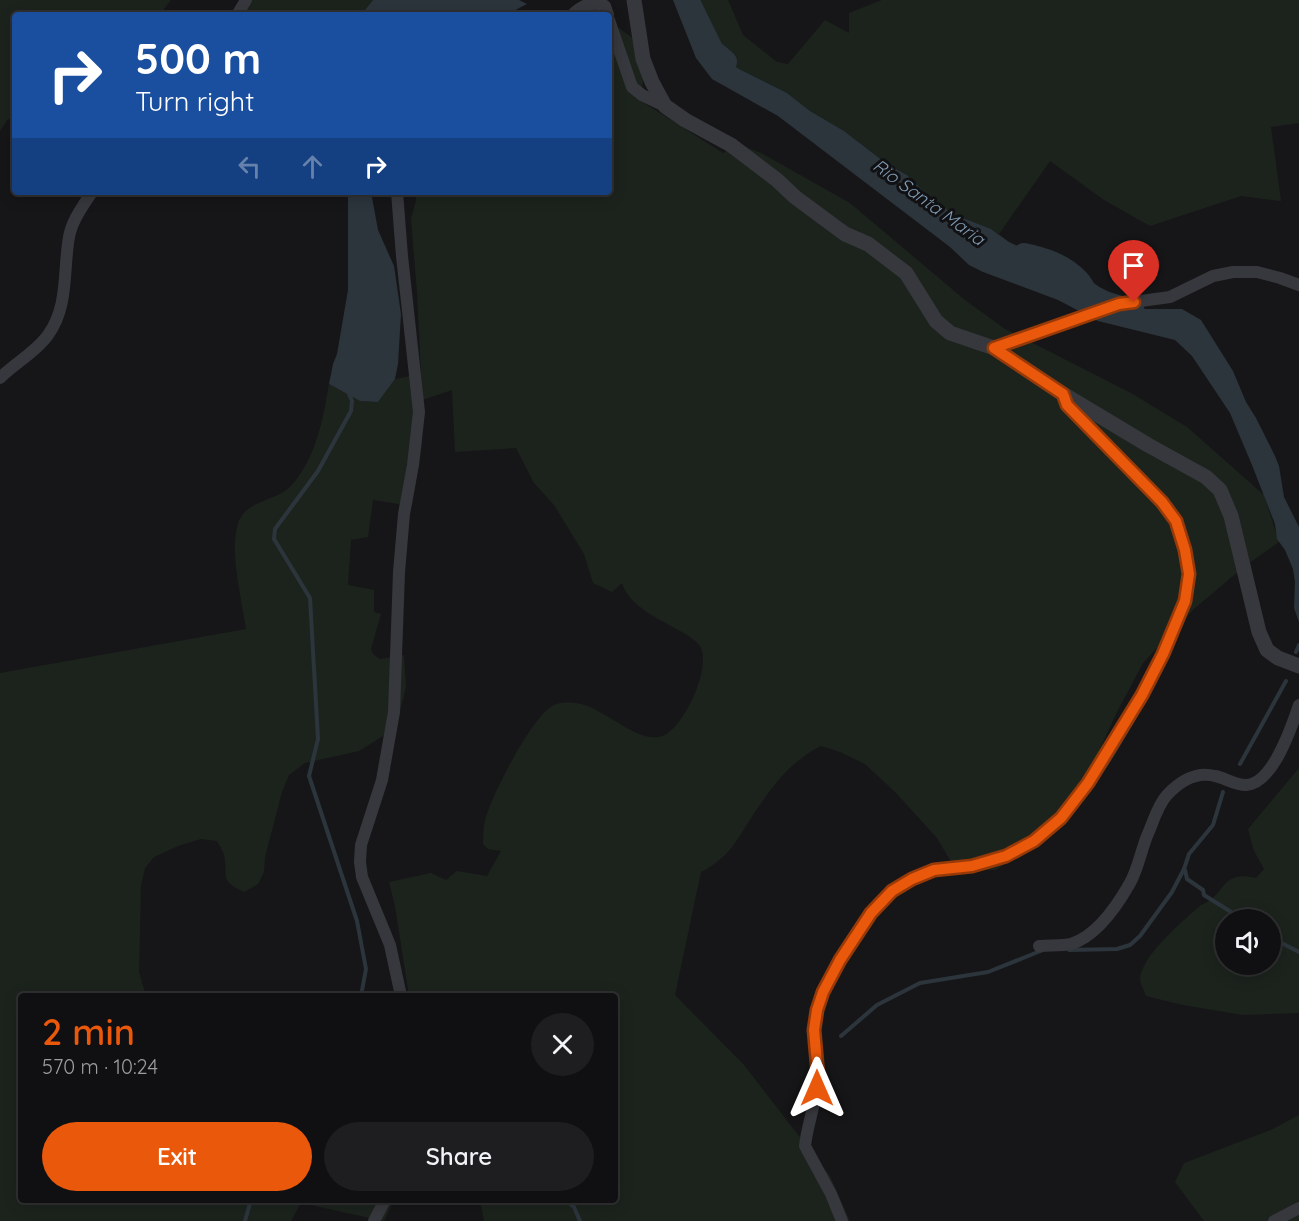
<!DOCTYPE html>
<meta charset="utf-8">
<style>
body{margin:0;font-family:Quicksand,sans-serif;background:#1e1e20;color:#f1f3f6;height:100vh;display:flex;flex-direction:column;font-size:22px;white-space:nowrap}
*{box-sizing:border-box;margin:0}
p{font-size:20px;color:#9c9d9f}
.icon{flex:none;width:33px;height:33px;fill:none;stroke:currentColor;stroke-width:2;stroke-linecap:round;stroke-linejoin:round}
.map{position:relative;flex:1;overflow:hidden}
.details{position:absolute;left:18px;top:993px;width:600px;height:210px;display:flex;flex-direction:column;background:#101012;border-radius:6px;box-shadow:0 3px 15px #0003,0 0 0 2px #303032}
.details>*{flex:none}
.banner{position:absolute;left:12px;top:12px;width:600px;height:183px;border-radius:6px;box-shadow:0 3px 15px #0003,0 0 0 2px #303032;background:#1a4fa0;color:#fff;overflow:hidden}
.fabs{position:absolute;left:1215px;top:909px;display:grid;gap:12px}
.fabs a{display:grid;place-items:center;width:66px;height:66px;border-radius:50%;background:#101012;box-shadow:0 3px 15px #0003,0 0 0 2px #303032;font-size:30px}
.pin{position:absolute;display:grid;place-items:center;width:51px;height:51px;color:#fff;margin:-62px -26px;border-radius:50% 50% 50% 0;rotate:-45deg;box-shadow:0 0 6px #0007}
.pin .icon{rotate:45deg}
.me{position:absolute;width:66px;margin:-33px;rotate:0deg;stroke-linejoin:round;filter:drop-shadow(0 0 4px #0008)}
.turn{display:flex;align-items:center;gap:21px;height:126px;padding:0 24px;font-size:27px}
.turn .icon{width:78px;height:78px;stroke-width:2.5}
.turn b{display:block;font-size:42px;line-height:51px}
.lanes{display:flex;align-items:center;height:57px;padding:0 24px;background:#0003;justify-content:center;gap:30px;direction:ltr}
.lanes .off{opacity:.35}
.round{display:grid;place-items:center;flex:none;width:63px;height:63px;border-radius:32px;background:#1e1e20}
.overview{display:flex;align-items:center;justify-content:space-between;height:102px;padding:0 24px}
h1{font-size:36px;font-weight:600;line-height:45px;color:#ea580c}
.primary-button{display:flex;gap:12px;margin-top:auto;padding:12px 24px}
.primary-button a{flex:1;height:69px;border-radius:36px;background:#ea580c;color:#fff;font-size:24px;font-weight:600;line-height:69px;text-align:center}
.primary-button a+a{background:#1e1e20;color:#f1f3f6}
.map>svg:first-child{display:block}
.green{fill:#1c231d;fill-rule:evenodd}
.water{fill:#2c353c}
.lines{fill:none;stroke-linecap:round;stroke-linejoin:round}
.stream{stroke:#2c353c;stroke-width:4}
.river{stroke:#2c353c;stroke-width:24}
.minor{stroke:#37383d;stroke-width:12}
.tertiary{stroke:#37383d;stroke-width:15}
.route-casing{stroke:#983908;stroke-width:15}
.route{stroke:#ea580c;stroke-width:10}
.labels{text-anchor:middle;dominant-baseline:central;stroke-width:6;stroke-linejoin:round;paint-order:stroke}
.water-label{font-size:18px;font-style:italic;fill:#7f9bb3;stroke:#111113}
</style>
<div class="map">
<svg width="1299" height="1221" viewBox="0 0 1299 1221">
<rect width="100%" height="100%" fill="#161618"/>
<g class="green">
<path d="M0 0H171L159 15H15V116L7 120 0 131Z"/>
<path d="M248 0H373L361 15H243Z"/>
<path d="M687 0H728L743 35 777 62 788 64 825 20 849 33V13L882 0H1299V123L1271 127 1281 201 1241 196 1150 226 1104 200 1050 161 999 234 991 229 958 216 935 202 907 175 887 164 844 131 810 111 787 93 741 70 721 58 712 50 696 23Z"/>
<path d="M609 21 641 44 644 68 641 101 723 153 738 144 761 153 850 203 965 300 1005 329 1131 393 1187 427 1264 495 1279 542 1245 566 1195 608 1143 663 1116 714 1084 784 1032 846 996 870H972L950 860 937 838 896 793 865 764 840 752 821 746C790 761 770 789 751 818 735 843 729 857 701 872L675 995 744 1065 830 1176 850 1221H484L480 1200H615V996H409L395 906 389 882 431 873 446 880 457 871 487 876 501 851 488 849 483 844C483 837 483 828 485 821 490 798 533 714 554 705 559 702 571 702 576 703 604 707 633 741 659 737 682 734 711 669 701 648 698 641 687 635 680 631 660 619 629 607 622 583L612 592 593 583 584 554 554 505 534 483 516 448 455 452 452 390 422 400V444L412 506 373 500 368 537 351 540 348 585 374 590V612L381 614 371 649 373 654 380 659 404 655 406 687 400 711 383 736 359 751 305 763 289 775 282 792 265 857 264 872 258 884 244 892C218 880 229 876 224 855 223 850 219 845 217 841L201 839 178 846 154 857 145 868 141 886 139 972 146 996H21V1200H394L384 1221 301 1203 291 1221H0V673L246 629C242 599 228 549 239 521 247 500 277 501 291 486 316 458 323 420 329 384L360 401 378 402 395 379 421 374 417 292 411 219 416 200 415 192H609Z"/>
<path d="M1299 768V1013L1243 1015 1183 1005 1146 996C1144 990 1140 983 1140 978 1143 954 1184 920 1201 905 1226 896 1220 869 1256 878L1264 869 1254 851 1248 829ZM1226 920H1270V964H1226Z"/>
<path d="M1299 1115V1221H1204L1175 1182 1184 1163 1273 1129Z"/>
</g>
<g class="water">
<path d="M373 0H519L527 4 506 15H361Z"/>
<path d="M673 0H687L696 23 712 50 721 58 741 70 787 93 810 111 844 131 887 164 907 175 935 202 958 216 991 229 1009 242 1048 260 1063 270 1085 295 1095 300 1115 301 1142 309H1182L1201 320 1233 371 1246 402 1256 418 1275 456 1279 466 1284 497 1299 527V622L1294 608 1295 582 1293 569 1285 550 1277 539 1275 524 1252 465 1230 413 1192 356 1175 340 1098 321 1058 300 983 272 969 265 950 247 778 116 712 79 696 58Z"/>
<path d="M348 192H371L378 230 394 266 401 314 398 364 395 379 378 402 360 401 329 384 333 364 337 354 348 290Z"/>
</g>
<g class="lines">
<g class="stream">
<path d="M348 391 352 401 351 411 318 471 275 529 274 539 310 598 318 739 309 776 357 921 366 969 361 996"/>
<path d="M1296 652 1299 645"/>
<path d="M1240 764 1286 681"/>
<path d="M1185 870 1187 879 1203 890 1204 895 1244 920"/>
<path d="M1270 937 1299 952"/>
<path d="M1069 950 1117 949 1130 945 1140 936 1172 892 1184 869 1189 854 1213 825 1223 792"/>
<path d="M841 1036 877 1005 920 983 988 972 1043 950"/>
<path d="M565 1200 574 1207 580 1221"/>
<path d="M245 1221 251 1200"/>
</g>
<g class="river">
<path d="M687 0 712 51 725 62"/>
<path d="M1024 255C1043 259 1063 265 1078 281 1081 284 1083 289 1086 292 1100 304 1117 306 1133 312"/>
</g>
<g class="minor">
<path d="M237 15 246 0"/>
<path d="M572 15C581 6 592 0 605 6L608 15"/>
<path d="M609 20 632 87 642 95 665 106"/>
<path d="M397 192 402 256 419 412 413 465 404 514 399 572 394 712 382 780 361 845 360 862 362 877 390 945 401 996"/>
<path d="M994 348 1119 304 1170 297 1213 276 1233 272H1257L1280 278 1299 285"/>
<path d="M0 378C15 363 36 352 48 335 69 306 63 270 69 237 72 220 83 206 92 192"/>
<path d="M1039 946C1049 945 1061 946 1071 944 1097 936 1117 906 1130 883 1138 869 1141 851 1147 836 1153 823 1157 806 1167 795 1180 781 1196 771 1215 776 1225 778 1235 785 1246 785 1273 784 1292 726 1299 705"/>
<path d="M374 1221 385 1200"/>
<path d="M842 1221 831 1194 805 1146C807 1126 815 1106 817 1085 819 1066 813 1047 814 1027 818 989 853 934 878 904 891 889 914 875 935 870 947 867 961 868 973 866 994 861 1013 853 1031 842 1084 812 1148 689 1172 632 1176 622 1182 612 1185 601 1192 576 1187 544 1176 521 1163 497 1139 480 1120 461 1103 442 1085 423 1067 405L1063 394"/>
<path d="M1274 1221 1299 1208"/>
</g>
<path class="tertiary" d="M634 0 643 59 652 82 665 106 685 120 731 145 777 180 795 197 845 234 868 244 906 273 936 321 950 333 994 348 1063 394 1148 445 1206 477 1220 490 1231 516 1259 632 1267 650 1278 658 1299 666"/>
</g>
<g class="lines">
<defs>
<path id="route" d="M817 1088 818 1075 814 1030 817 1010 823 992 840 960 871 913 892 891 912 879 934 870 972 866 1006 856 1034 841 1061 818 1088 783 1142 695 1163 654 1185 601 1189 574 1185 550 1176 521 1162 502 1067 405 1063 394 994 348 1119 304 1134 302"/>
</defs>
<use href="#route" class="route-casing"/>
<use href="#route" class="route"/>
</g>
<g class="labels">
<g class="water-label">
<text transform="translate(929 202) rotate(36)">Rio Santa Maria</text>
</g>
</g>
</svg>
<div class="fabs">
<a><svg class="icon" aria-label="sound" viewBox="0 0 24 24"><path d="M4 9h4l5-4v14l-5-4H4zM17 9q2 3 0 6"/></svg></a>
</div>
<div class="pin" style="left:1134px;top:302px;background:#d93025"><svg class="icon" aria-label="arrive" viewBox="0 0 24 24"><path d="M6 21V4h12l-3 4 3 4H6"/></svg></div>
<svg class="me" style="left:817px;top:1088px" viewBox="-20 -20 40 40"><path d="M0-17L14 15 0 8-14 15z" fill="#ea580c" stroke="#fff" stroke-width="4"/></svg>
<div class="banner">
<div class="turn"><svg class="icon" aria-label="right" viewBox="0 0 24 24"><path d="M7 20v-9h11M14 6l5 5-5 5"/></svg><div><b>500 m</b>Turn right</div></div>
<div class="lanes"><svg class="icon off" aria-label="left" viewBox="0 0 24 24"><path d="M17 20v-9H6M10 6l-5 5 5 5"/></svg><svg class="icon off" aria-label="ahead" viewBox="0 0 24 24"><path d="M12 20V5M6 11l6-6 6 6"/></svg><svg class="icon" aria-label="right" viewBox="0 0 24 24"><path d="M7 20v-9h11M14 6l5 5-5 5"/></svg></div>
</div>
<section class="details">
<div class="overview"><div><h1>2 min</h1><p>570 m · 10:24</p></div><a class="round"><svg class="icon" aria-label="close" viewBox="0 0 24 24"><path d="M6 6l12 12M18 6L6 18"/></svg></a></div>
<div class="primary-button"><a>Exit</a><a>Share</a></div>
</section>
</div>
